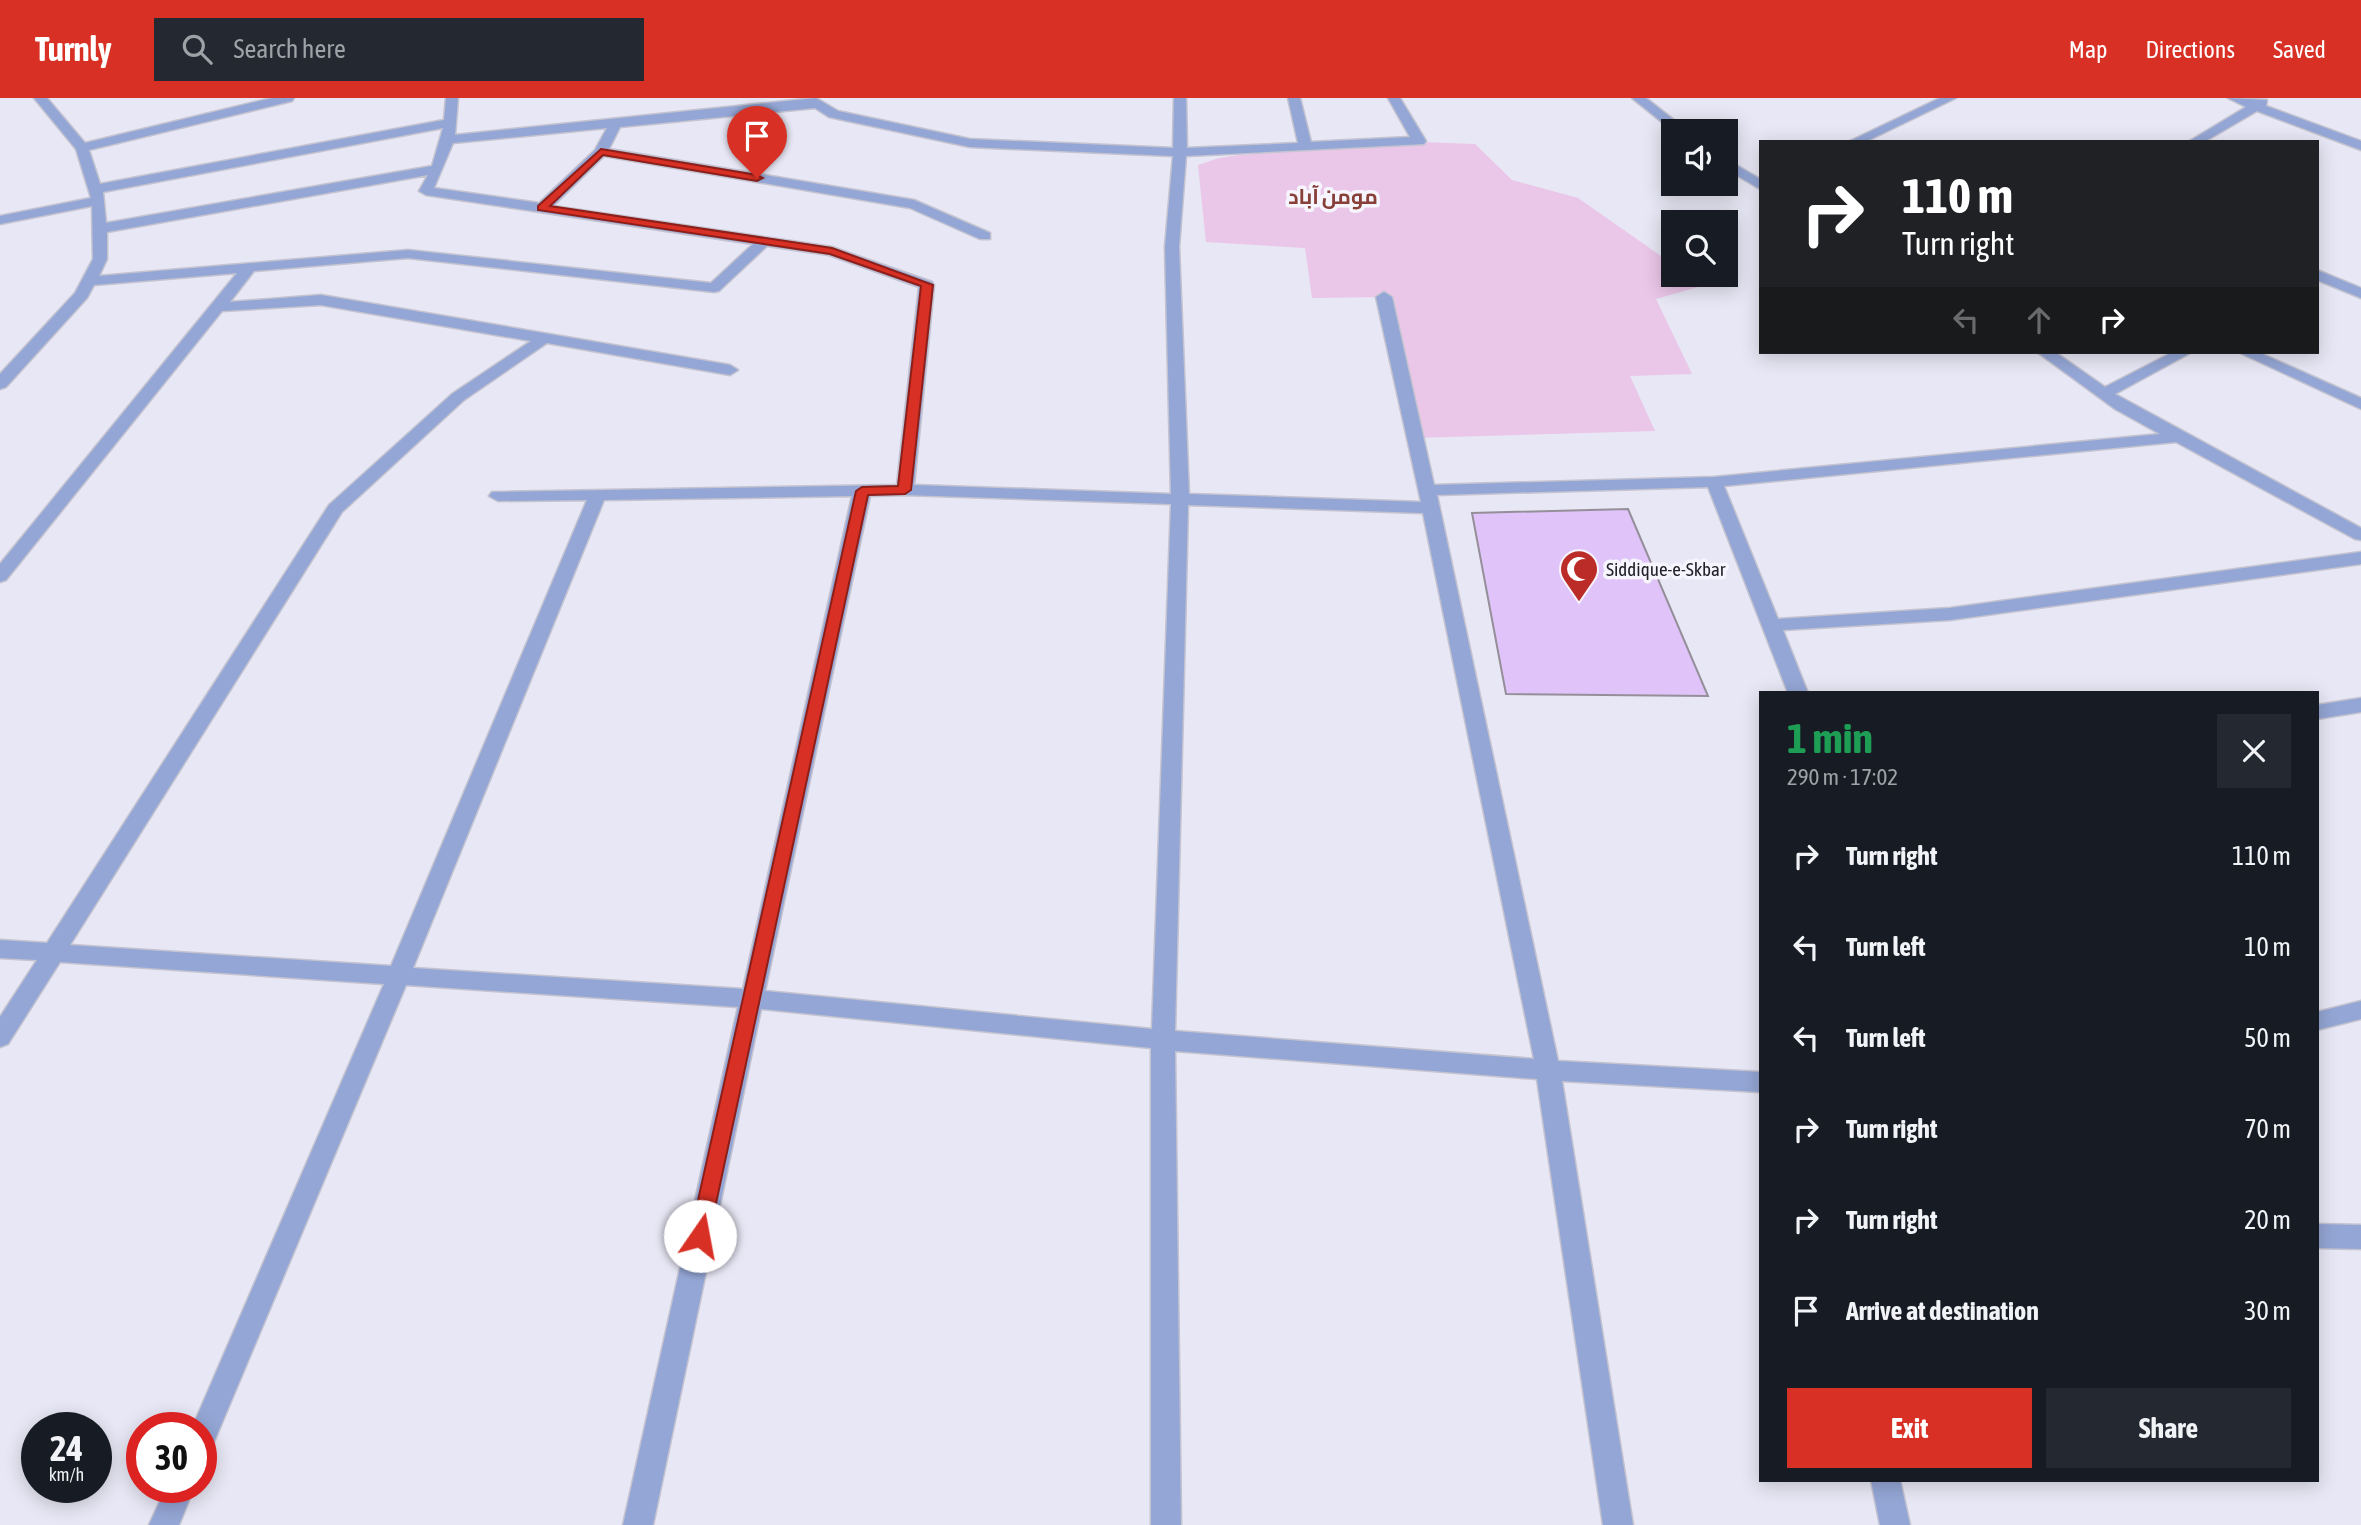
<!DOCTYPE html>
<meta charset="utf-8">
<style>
body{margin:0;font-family:"Asap Condensed",Cairo,sans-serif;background:#242831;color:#f1f3f6;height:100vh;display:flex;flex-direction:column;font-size:26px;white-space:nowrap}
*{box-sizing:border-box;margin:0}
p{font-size:23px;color:#9ea1a6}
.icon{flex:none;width:38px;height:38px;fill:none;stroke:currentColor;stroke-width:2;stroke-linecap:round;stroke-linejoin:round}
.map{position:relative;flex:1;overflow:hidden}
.side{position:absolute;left:1759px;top:593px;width:560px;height:791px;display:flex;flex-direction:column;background:#171b24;border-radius:0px;box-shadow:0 4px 18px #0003}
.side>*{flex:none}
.guide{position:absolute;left:1759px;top:42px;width:560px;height:214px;border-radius:0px;box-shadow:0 4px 18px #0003;background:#202124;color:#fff;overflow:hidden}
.controls{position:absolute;left:1661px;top:21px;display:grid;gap:14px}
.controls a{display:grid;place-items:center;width:77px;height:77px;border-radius:0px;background:#171b24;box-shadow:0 4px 18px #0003;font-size:35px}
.speed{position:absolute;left:21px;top:1314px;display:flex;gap:14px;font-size:35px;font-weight:700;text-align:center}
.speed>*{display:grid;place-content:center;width:91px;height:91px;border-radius:50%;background:#171b24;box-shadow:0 4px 18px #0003;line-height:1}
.speed small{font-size:18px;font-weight:400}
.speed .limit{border:10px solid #d22;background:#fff;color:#111}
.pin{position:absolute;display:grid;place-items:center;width:60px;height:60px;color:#fff;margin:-72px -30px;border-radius:50% 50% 50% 0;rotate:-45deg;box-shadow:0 0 7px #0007}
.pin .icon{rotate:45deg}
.me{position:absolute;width:77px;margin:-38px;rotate:12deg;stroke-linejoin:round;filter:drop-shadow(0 0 5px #0008)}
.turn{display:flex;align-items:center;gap:24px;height:147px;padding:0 28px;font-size:32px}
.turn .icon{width:91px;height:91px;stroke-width:2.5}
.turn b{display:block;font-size:49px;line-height:60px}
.lanes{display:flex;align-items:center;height:66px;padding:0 28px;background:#0003;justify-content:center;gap:35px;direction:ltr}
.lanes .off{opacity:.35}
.round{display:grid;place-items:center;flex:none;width:74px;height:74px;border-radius:0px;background:#242831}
.headline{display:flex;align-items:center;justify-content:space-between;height:119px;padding:0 28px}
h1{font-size:42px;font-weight:700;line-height:52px;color:#1e9e55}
.button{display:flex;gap:14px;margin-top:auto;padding:14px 28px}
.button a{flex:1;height:80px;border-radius:0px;background:#d93025;color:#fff;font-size:28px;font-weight:700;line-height:80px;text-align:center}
.button a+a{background:#242831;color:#f1f3f6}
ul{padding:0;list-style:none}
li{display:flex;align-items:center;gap:21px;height:91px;padding:0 28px}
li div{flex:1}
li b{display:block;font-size:26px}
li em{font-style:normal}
header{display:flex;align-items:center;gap:42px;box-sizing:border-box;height:98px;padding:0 35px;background:#d93025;color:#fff}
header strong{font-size:33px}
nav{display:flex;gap:38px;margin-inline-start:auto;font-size:24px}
.search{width:490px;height:63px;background:#242831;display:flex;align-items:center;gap:18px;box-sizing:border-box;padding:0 24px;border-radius:0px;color:#9ea1a6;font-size:26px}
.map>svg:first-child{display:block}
.green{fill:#eac6e8}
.building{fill:#dfc3f9;stroke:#958f9a;stroke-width:2}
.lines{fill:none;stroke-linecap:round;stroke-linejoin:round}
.minor-casing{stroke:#c4c3d0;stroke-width:3}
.minor{fill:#94a6d5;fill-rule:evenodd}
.route{fill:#d93025;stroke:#8d1f18;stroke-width:2}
.labels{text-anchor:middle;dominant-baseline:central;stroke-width:7;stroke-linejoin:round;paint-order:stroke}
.poi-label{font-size:19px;fill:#222126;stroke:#f6f5fd;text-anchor:start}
.far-district-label{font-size:21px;font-weight:bold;fill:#873f38;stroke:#f6f5fd}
</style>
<header>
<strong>Turnly</strong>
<div class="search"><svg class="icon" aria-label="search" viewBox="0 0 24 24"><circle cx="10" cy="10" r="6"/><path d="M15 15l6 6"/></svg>Search here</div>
<nav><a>Map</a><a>Directions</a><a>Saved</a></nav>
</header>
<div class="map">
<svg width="2361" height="1427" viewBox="0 0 2361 1427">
<rect width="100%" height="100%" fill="#e8e7f5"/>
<path class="green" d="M1420 44 1475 46 1512 82 1578 100 1661 158 1673 168V177H1683L1698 189 1656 201 1692 276 1630 278 1655 333 1414 340 1385 199 1312 200 1305 150 1206 144 1198 67 1219 60 1240 57Z"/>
<path class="building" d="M1628 411 1708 598 1506 596 1472 415Z"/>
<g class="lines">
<defs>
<g id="minor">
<path d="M34 0H47L85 45 272 0H294L292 3 89 52 100 86 444 22 446 0H458L455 37 816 0 838 13 970 41 1173 50 1174 0H1186L1187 50 1298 45 1288 0H1300L1311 44 1410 39 1388 0H1400L1426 43 1424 46 1186 58 1179 149 1189 396 1421 404 1376 199 1384 194 1392 199 1434 387 1714 379 2160 336 2115 311 2037 254H2055L2105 289 2173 254H2192L2115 296 2361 430V442L2355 441 2176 344 1724 388 1778 521 1950 510 2361 454V466L1950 522 1783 532 1808 595H1788L1708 389 1437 397 1558 963 1760 974V994L1562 983 1633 1427H1603L1537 981 1175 953 1181 1427H1151V950L761 911 653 1427H623L738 909 406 887 211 1351 201 1355V1330H192L384 886 60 864 8 946 0 949V919L37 862 0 860V842L47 845 329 407 452 296 531 243 321 207 222 213 6 482 0 484V466L237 175 94 187 87 200 6 289 0 291V276L75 195 93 161 92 108 0 126V118L91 100 76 51ZM815 10 829 19 970 49 1173 58 1165 149 1171 396 914 387 934 187 932 184 832 149 553 108 604 58 910 110 980 141H990V135L914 102 609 51 620 29ZM443 30 432 68 106 125 103 94ZM607 30 595 52 539 105 434 90 453 45ZM428 77 419 93 426 97 753 146 711 185 408 152 99 178 107 161V134ZM767 148 829 157 919 189 897 387 492 394 489 398 498 403 587 402 391 868 70 847 342 414 464 302 547 245 730 277 738 272 730 267 321 197 230 204 254 173 408 160 714 194 719 193ZM905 397 1171 406 1152 931 765 893 870 398ZM852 398 743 891 413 870 604 402ZM1188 407 1423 415 1534 961 1175 933Z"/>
<path d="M1632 0H1646L1688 33H1673Z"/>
<path d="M1940 0H1956L1865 44H1848Z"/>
<path d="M2228 0 2267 2 2266 8 2361 43V52L2257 13 2204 44H2188L2246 9Z"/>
<path d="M1726 61 1760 81V91L1726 71Z"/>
<path d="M2317 172 2361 190V200L2317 182Z"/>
<path d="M2238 254H2258L2361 300V311Z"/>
<path d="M2361 600V614L2317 621V607Z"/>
<path d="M2361 903V921L2317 932V914Z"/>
<path d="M2317 1126 2361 1127V1151L2317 1150Z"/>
<path d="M1871 1382H1900L1910 1427H1880Z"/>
<path d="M166 1390H194L179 1427H149Z"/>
</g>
</defs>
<use href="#minor" class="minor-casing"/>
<use href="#minor" class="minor"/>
</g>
<path class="route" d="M601 51 757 77 763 80 757 83 603 57 550 108 832 150 933 187 911 392 905 396 868 397 709 1138 707 1144 700 1146 693 1144 690 1138 856 393 862 389 898 388 921 188 830 156 538 112V108Z"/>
<defs>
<symbol id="mosque-pin" viewBox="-11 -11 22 30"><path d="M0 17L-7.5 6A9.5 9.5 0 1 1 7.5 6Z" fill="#bb2c29" stroke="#f6f5fd"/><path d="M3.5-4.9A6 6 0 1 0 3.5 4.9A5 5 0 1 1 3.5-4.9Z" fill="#fff"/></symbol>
</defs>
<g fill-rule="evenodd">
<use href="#mosque-pin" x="1557" y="449" width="44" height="60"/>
</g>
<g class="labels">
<g class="poi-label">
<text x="1606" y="471">Siddique-e-Skbar</text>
</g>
<g class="far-district-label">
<text x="1333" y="98">مومن آباد</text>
</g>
</g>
</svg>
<div class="controls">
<a><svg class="icon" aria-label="sound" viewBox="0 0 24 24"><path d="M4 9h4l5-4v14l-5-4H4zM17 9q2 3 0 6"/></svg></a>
<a><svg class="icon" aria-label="search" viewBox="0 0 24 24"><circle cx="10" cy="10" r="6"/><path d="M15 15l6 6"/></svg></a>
</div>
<div class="speed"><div>24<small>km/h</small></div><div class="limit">30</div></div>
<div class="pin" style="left:757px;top:80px;background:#d93025"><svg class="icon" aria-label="arrive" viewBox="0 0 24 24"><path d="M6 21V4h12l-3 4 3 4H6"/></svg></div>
<svg class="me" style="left:700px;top:1138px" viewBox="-20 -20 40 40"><circle r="19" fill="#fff"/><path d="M0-13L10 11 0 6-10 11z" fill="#d93025"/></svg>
<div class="guide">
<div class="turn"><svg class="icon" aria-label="right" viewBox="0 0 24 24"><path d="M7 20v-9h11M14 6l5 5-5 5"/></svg><div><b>110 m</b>Turn right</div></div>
<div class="lanes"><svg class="icon off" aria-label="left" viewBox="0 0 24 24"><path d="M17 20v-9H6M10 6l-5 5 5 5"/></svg><svg class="icon off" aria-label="ahead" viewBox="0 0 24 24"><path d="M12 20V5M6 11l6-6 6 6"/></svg><svg class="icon" aria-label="right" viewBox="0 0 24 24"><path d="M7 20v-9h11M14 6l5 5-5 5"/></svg></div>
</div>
<section class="side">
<div class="headline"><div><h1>1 min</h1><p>290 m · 17:02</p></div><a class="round"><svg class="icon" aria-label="close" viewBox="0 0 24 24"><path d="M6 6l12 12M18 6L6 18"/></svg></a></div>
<ul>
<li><svg class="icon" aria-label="right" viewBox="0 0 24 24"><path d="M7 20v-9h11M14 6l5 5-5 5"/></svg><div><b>Turn right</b></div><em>110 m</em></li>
<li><svg class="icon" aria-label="left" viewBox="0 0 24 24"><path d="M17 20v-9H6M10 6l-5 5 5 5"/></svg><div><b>Turn left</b></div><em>10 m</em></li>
<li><svg class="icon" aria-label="left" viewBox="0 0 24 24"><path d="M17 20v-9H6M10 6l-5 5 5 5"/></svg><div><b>Turn left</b></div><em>50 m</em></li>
<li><svg class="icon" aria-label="right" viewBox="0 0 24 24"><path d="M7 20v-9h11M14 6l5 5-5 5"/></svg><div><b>Turn right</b></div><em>70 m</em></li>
<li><svg class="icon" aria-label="right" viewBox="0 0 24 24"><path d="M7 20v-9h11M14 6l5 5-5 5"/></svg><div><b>Turn right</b></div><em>20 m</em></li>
<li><svg class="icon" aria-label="arrive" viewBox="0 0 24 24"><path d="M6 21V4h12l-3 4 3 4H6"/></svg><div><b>Arrive at destination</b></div><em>30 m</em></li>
</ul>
<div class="button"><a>Exit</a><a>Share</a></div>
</section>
</div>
